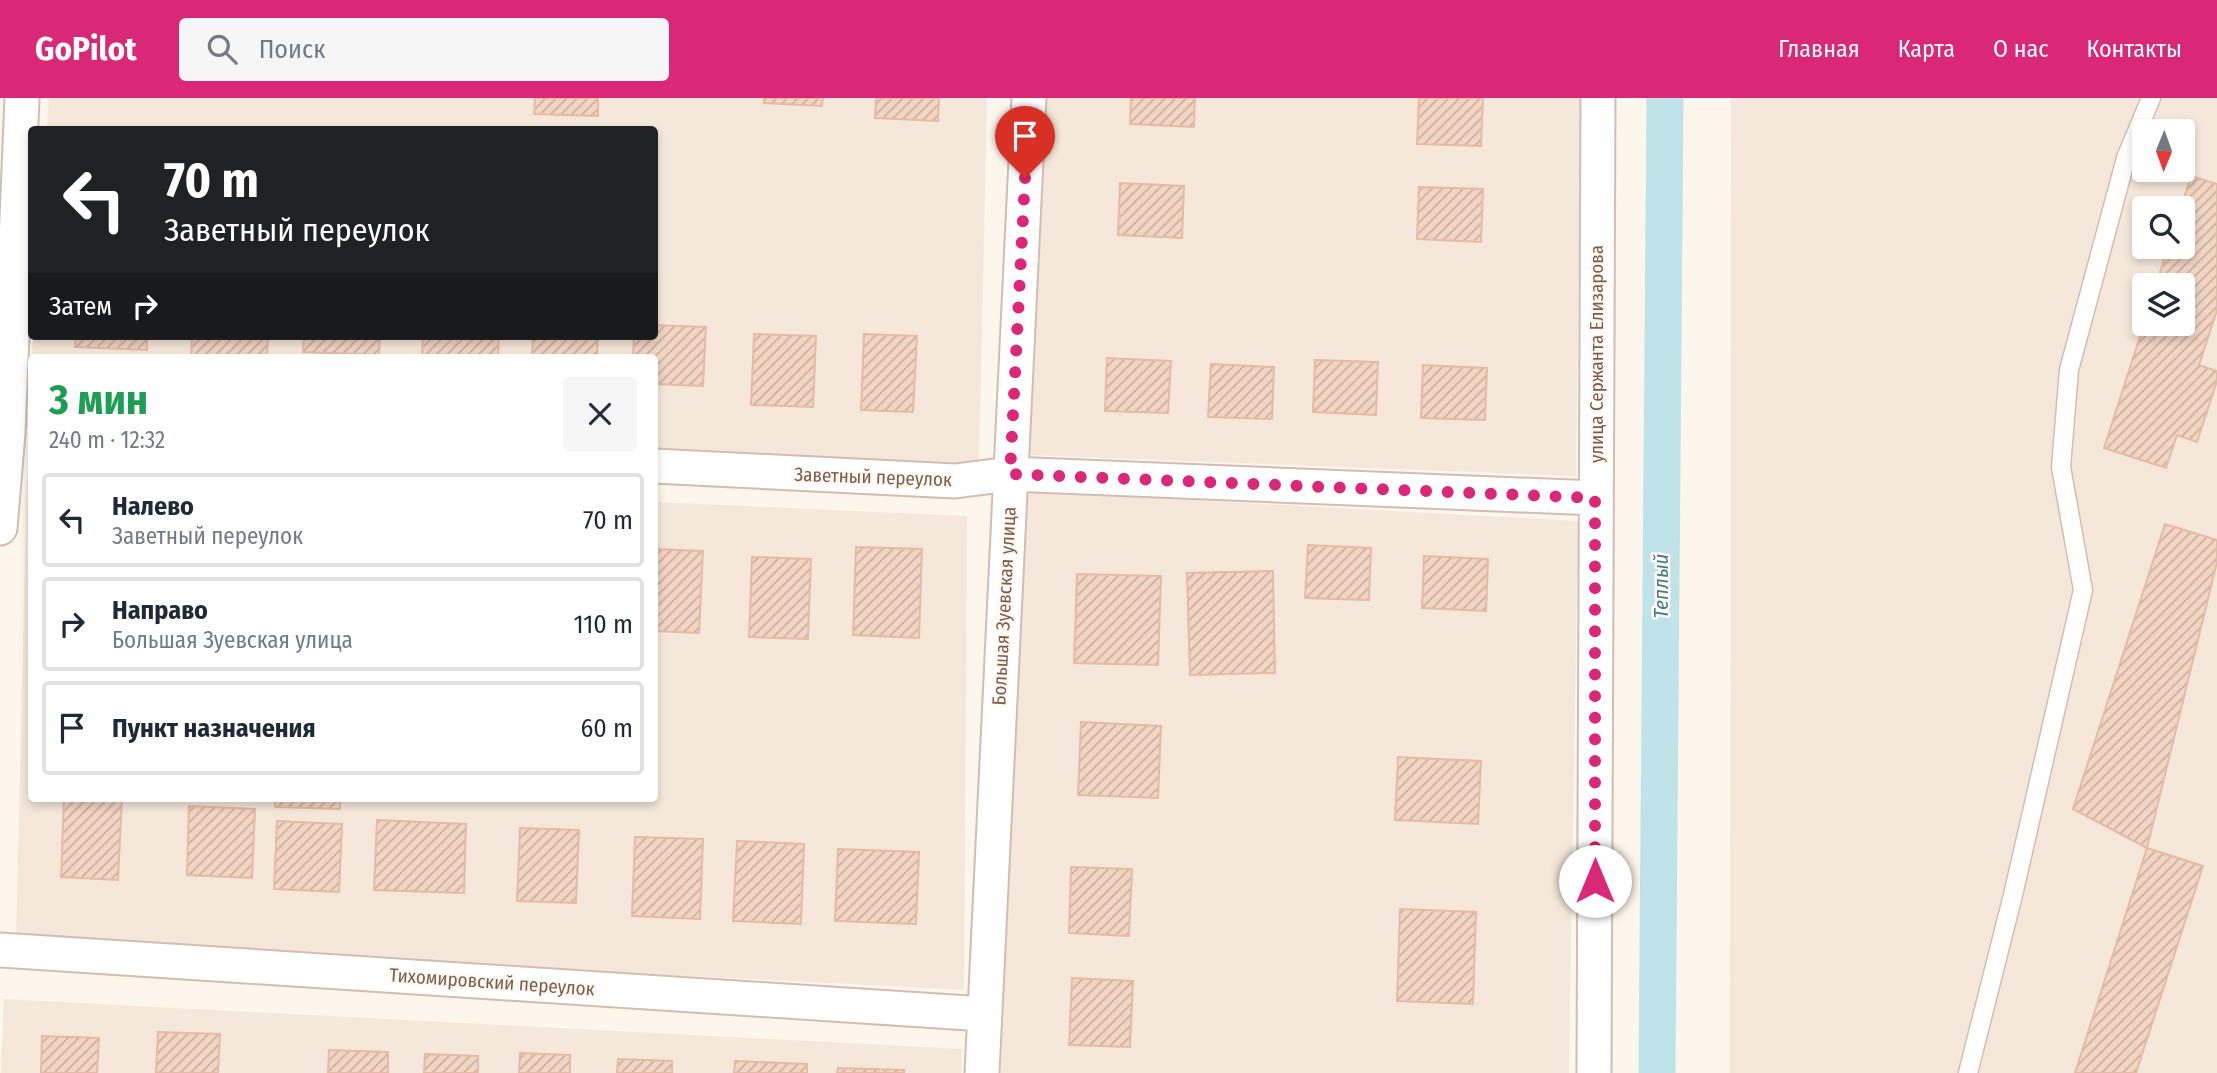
<!DOCTYPE html>
<html lang="ru">
<meta charset="utf-8">
<style>
body{margin:0;font-family:"Fira Sans Condensed",sans-serif;background:#f6f6f7;color:#1f2937;height:100vh;display:flex;flex-direction:column;font-size:26px;white-space:nowrap}
*{box-sizing:border-box;margin:0}
p{font-size:23px;color:#747a83}
.icon{flex:none;width:38px;height:38px;fill:none;stroke:currentColor;stroke-width:2;stroke-linecap:round;stroke-linejoin:round}
.map{position:relative;flex:1;overflow:hidden}
.side{position:absolute;left:28px;top:256px;width:630px;height:448px;display:flex;flex-direction:column;background:#fff;border-radius:7px;box-shadow:0 4px 10px #0003}
.side>*{flex:none}
.banner{position:absolute;left:28px;top:28px;width:630px;height:214px;border-radius:7px;box-shadow:0 4px 10px #0003;background:#202124;color:#fff;overflow:hidden}
.needle{width:46px;rotate:181deg}
.buttons{position:absolute;left:2132px;top:21px;display:grid;gap:14px}
.buttons a{display:grid;place-items:center;width:63px;height:63px;border-radius:7px;background:#fff;box-shadow:0 4px 10px #0003;font-size:35px}
.pin{position:absolute;display:grid;place-items:center;width:60px;height:60px;color:#fff;margin:-72px -30px;border-radius:50% 50% 50% 0;rotate:-45deg;box-shadow:0 0 7px #0007}
.pin .icon{rotate:45deg}
.me{position:absolute;width:77px;margin:-38px;rotate:0deg;stroke-linejoin:round;filter:drop-shadow(0 0 5px #0008)}
.turn{display:flex;align-items:center;gap:24px;height:147px;padding:0 21px;font-size:32px}
.turn .icon{width:91px;height:91px;stroke-width:2.5}
.turn b{display:block;font-size:49px;line-height:60px}
.then{display:flex;align-items:center;height:66px;padding:0 21px;background:#0003;gap:14px;font-size:26px}
.round{display:grid;place-items:center;flex:none;width:74px;height:74px;border-radius:7px;background:#f6f6f7}
.head{display:flex;align-items:center;justify-content:space-between;height:119px;padding:0 21px}
h1{font-size:42px;font-weight:700;line-height:52px;color:#1e9e55}
ul{padding:0;list-style:none}
li{display:flex;align-items:center;gap:21px;height:94px;margin:0 14px 10px;padding:0 7px;border:4px solid #e0e1e3;border-radius:7px}
li div{flex:1}
li b{display:block;font-size:26px}
li em{font-style:normal}
header{display:flex;align-items:center;gap:42px;box-sizing:border-box;height:98px;padding:0 35px;background:#db2777;color:#fff}
header strong{font-size:33px}
nav{display:flex;gap:38px;margin-inline-start:auto;font-size:24px}
.search{width:490px;height:63px;background:#f6f6f7;display:flex;align-items:center;gap:18px;box-sizing:border-box;padding:0 24px;border-radius:7px;color:#747a83;font-size:26px}
.map>svg:first-child{display:block}
.residential{fill:#f5e8da;fill-rule:evenodd}
.lines{fill:none;stroke-linecap:round;stroke-linejoin:round}
.canal{stroke:#bfe3e8;stroke-width:37}
.building{fill:url(#building-hatch);stroke:#e6bba3;stroke-width:2}
.lane-casing{stroke:#d1beb0;stroke-width:21}
.street-casing{stroke:#d1beb0;stroke-width:37}
.lane{stroke:#fff;stroke-width:18}
.street{stroke:#fff;stroke-width:33}
.route{stroke:#db2777;stroke-width:12;stroke-dasharray:0 21.6}
.labels{text-anchor:middle;dominant-baseline:central;stroke-width:5;stroke-linejoin:round;paint-order:stroke}
.street-label{font-size:19px;fill:#7a5c4d;stroke:#fffaf3}
.water-label{font-size:21px;font-style:italic;fill:#437c86;stroke:#fffaf3}
</style>
<header>
<strong>GoPilot</strong>
<div class="search"><svg class="icon" aria-label="search" viewBox="0 0 24 24"><circle cx="10" cy="10" r="6"/><path d="M15 15l6 6"/></svg>Поиск</div>
<nav><a>Главная</a><a>Карта</a><a>О нас</a><a>Контакты</a></nav>
</header>
<div class="map">
<svg width="2217" height="975" viewBox="0 0 2217 975">
<defs>
<pattern id="building-hatch" width="6" height="6" patternUnits="userSpaceOnUse" patternTransform="scale(1.75)"><rect width="6" height="6" fill="#f3d5c3"/><path d="M-1 1l2-2M0 6l6-6M5 7l2-2" fill="none" stroke="#cab0a1"/></pattern>
</defs>
<rect width="100%" height="100%" fill="#fdf6ec"/>
<g class="residential">
<path d="M49 0H987L979 365 655 355 654 259H32L31 331 26 330 33 238H654V32L47 31Z"/>
<path d="M1045 0H1581L1576 378 1029 357Z"/>
<path d="M1731 0H2217V975H1730ZM2144 33H2182V72H2144ZM2144 110H2182V149H2144ZM2144 187H2182V226H2144Z"/>
<path d="M27 377H32V700H654L655 404 967 418 964 892 16 843Z"/>
<path d="M1024 393 1578 423 1569 975H1001Z"/>
<path d="M4 901 962 951 961 975H1Z"/>
</g>
<g class="lines">
<path class="canal" d="M1657 975 1665 0"/>
</g>
<g class="building">
<path d="M535 0H598V18L534 16Z"/>
<path d="M764 0H823L822 8 764 5Z"/>
<path d="M876 0H939L938 23 875 20Z"/>
<path d="M1131 0H1195L1194 29 1130 26Z"/>
<path d="M1419 0H1483L1481 48 1417 46Z"/>
<path d="M2191 78 2217 86V212L2199 267 2217 273V283L2197 344 2177 337 2166 370 2104 350 2144 226H2182V187H2156L2168 149H2182L2181 110Z"/>
<path d="M1120 85 1184 88 1182 140 1118 137Z"/>
<path d="M1419 89 1483 91 1481 144 1417 141Z"/>
<path d="M654 227 706 229 703 288 654 286V259H633L634 238H654Z"/>
<path d="M754 236 816 238 813 309 751 307Z"/>
<path d="M864 236 917 238 913 314 861 312Z"/>
<path d="M76 238H147V252L75 249Z"/>
<path d="M192 238H268L267 259H191Z"/>
<path d="M304 238H380L379 257 303 254Z"/>
<path d="M423 238H499L498 259H422Z"/>
<path d="M533 238H598L597 259H532Z"/>
<path d="M1107 260 1171 263 1168 315 1105 313Z"/>
<path d="M1315 262 1378 264 1376 317 1313 314Z"/>
<path d="M1211 266 1274 269 1272 321 1208 319Z"/>
<path d="M1423 267 1487 270 1485 322 1421 320Z"/>
<path d="M2165 426 2217 442V464L2147 750 2073 711Z"/>
<path d="M1308 447 1371 450 1369 502 1305 500Z"/>
<path d="M856 449 922 451 919 540 853 537Z"/>
<path d="M654 451 703 453 699 535 654 533Z"/>
<path d="M1424 458 1488 461 1486 513 1422 510Z"/>
<path d="M752 459 811 461 808 541 749 539Z"/>
<path d="M1273 473 1275 575 1190 577 1187 475Z"/>
<path d="M1077 476 1161 478 1158 567 1074 565Z"/>
<path d="M1081 624 1161 628 1158 700 1078 697Z"/>
<path d="M1398 659 1481 663 1478 726 1395 722Z"/>
<path d="M64 700H122L118 782 61 779Z"/>
<path d="M275 700H340V711L275 709Z"/>
<path d="M189 708 255 711 252 780 187 777Z"/>
<path d="M377 722 466 726 464 795 374 792Z"/>
<path d="M277 723 342 726 339 794 274 791Z"/>
<path d="M520 730 579 732 576 805 517 803Z"/>
<path d="M635 739 703 741 700 821 632 818Z"/>
<path d="M737 743 804 746 801 826 733 823Z"/>
<path d="M2147 750 2203 768 2136 975H2075Z"/>
<path d="M838 751 919 754 916 826 835 823Z"/>
<path d="M1071 769 1132 771 1129 838 1069 835Z"/>
<path d="M1400 811 1476 814 1473 906 1397 903Z"/>
<path d="M1072 880 1133 883 1130 949 1069 947Z"/>
<path d="M158 934 220 936 218 975H156Z"/>
<path d="M42 938 99 940 97 975H41Z"/>
<path d="M329 952 388 954V975H328Z"/>
<path d="M520 955 570 957V975H519Z"/>
<path d="M425 956 478 958V975H424Z"/>
<path d="M618 961 672 963V975H617Z"/>
<path d="M735 963 807 966V975H734Z"/>
<path d="M838 970 904 972V975H837Z"/>
</g>
<g class="lines">
<defs>
<path id="lane" d="M1968 975 2013 797 2083 492 2061 369 2069 272 2126 60 2151 0"/>
<g id="street">
<path d="M654 368 955 383 1010 376 1595 400"/>
<path d="M0 430 8 335 22 0"/>
<path d="M0 852 984 916"/>
<path d="M982 975 1029 0"/>
<path d="M1594 975 1598 0"/>
</g>
</defs>
<use href="#lane" class="lane-casing"/>
<use href="#street" class="street-casing"/>
<use href="#lane" class="lane"/>
<use href="#street" class="street"/>
</g>
<g class="lines">
<path class="route" d="M1025 80 1010 376 1595 400V783"/>
</g>
<g class="labels">
<g class="street-label">
<text transform="translate(1596 256) rotate(-90)">улица Сержанта Елизарова</text>
<text transform="translate(873 379) rotate(2)">Заветный переулок</text>
<text transform="translate(1004 508) rotate(-87)">Большая Зуевская улица</text>
<text transform="translate(492 884) rotate(4)">Тихомировский переулок</text>
</g>
<g class="water-label">
<text transform="translate(1661 488) rotate(-90)">Теплый</text>
</g>
</g>
</svg>
<div class="buttons">
<a><svg class="needle" viewBox="-14 -14 28 28"><path d="M0-13l5 13h-10z" fill="#e53935"/><path d="M0 13l5-13h-10z" fill="#747a83"/></svg></a>
<a><svg class="icon" aria-label="search" viewBox="0 0 24 24"><circle cx="10" cy="10" r="6"/><path d="M15 15l6 6"/></svg></a>
<a><svg class="icon" aria-label="layers" viewBox="0 0 24 24"><path d="M12 4l9 5-9 5-9-5zM3 14l9 5 9-5"/></svg></a>
</div>
<div class="pin" style="left:1025px;top:80px;background:#d93025"><svg class="icon" aria-label="arrive" viewBox="0 0 24 24"><path d="M6 21V4h12l-3 4 3 4H6"/></svg></div>
<svg class="me" style="left:1595px;top:783px" viewBox="-20 -20 40 40"><circle r="19" fill="#fff"/><path d="M0-13L10 11 0 6-10 11z" fill="#db2777"/></svg>
<div class="banner">
<div class="turn"><svg class="icon" aria-label="left" viewBox="0 0 24 24"><path d="M17 20v-9H6M10 6l-5 5 5 5"/></svg><div><b>70 m</b>Заветный переулок</div></div>
<div class="then">Затем<svg class="icon" aria-label="right" viewBox="0 0 24 24"><path d="M7 20v-9h11M14 6l5 5-5 5"/></svg></div>
</div>
<section class="side">
<div class="head"><div><h1>3 мин</h1><p>240 m · 12:32</p></div><a class="round"><svg class="icon" aria-label="close" viewBox="0 0 24 24"><path d="M6 6l12 12M18 6L6 18"/></svg></a></div>
<ul>
<li><svg class="icon" aria-label="left" viewBox="0 0 24 24"><path d="M17 20v-9H6M10 6l-5 5 5 5"/></svg><div><b>Налево</b><p>Заветный переулок</p></div><em>70 m</em></li>
<li><svg class="icon" aria-label="right" viewBox="0 0 24 24"><path d="M7 20v-9h11M14 6l5 5-5 5"/></svg><div><b>Направо</b><p>Большая Зуевская улица</p></div><em>110 m</em></li>
<li><svg class="icon" aria-label="arrive" viewBox="0 0 24 24"><path d="M6 21V4h12l-3 4 3 4H6"/></svg><div><b>Пункт назначения</b></div><em>60 m</em></li>
</ul>
</section>
</div>
